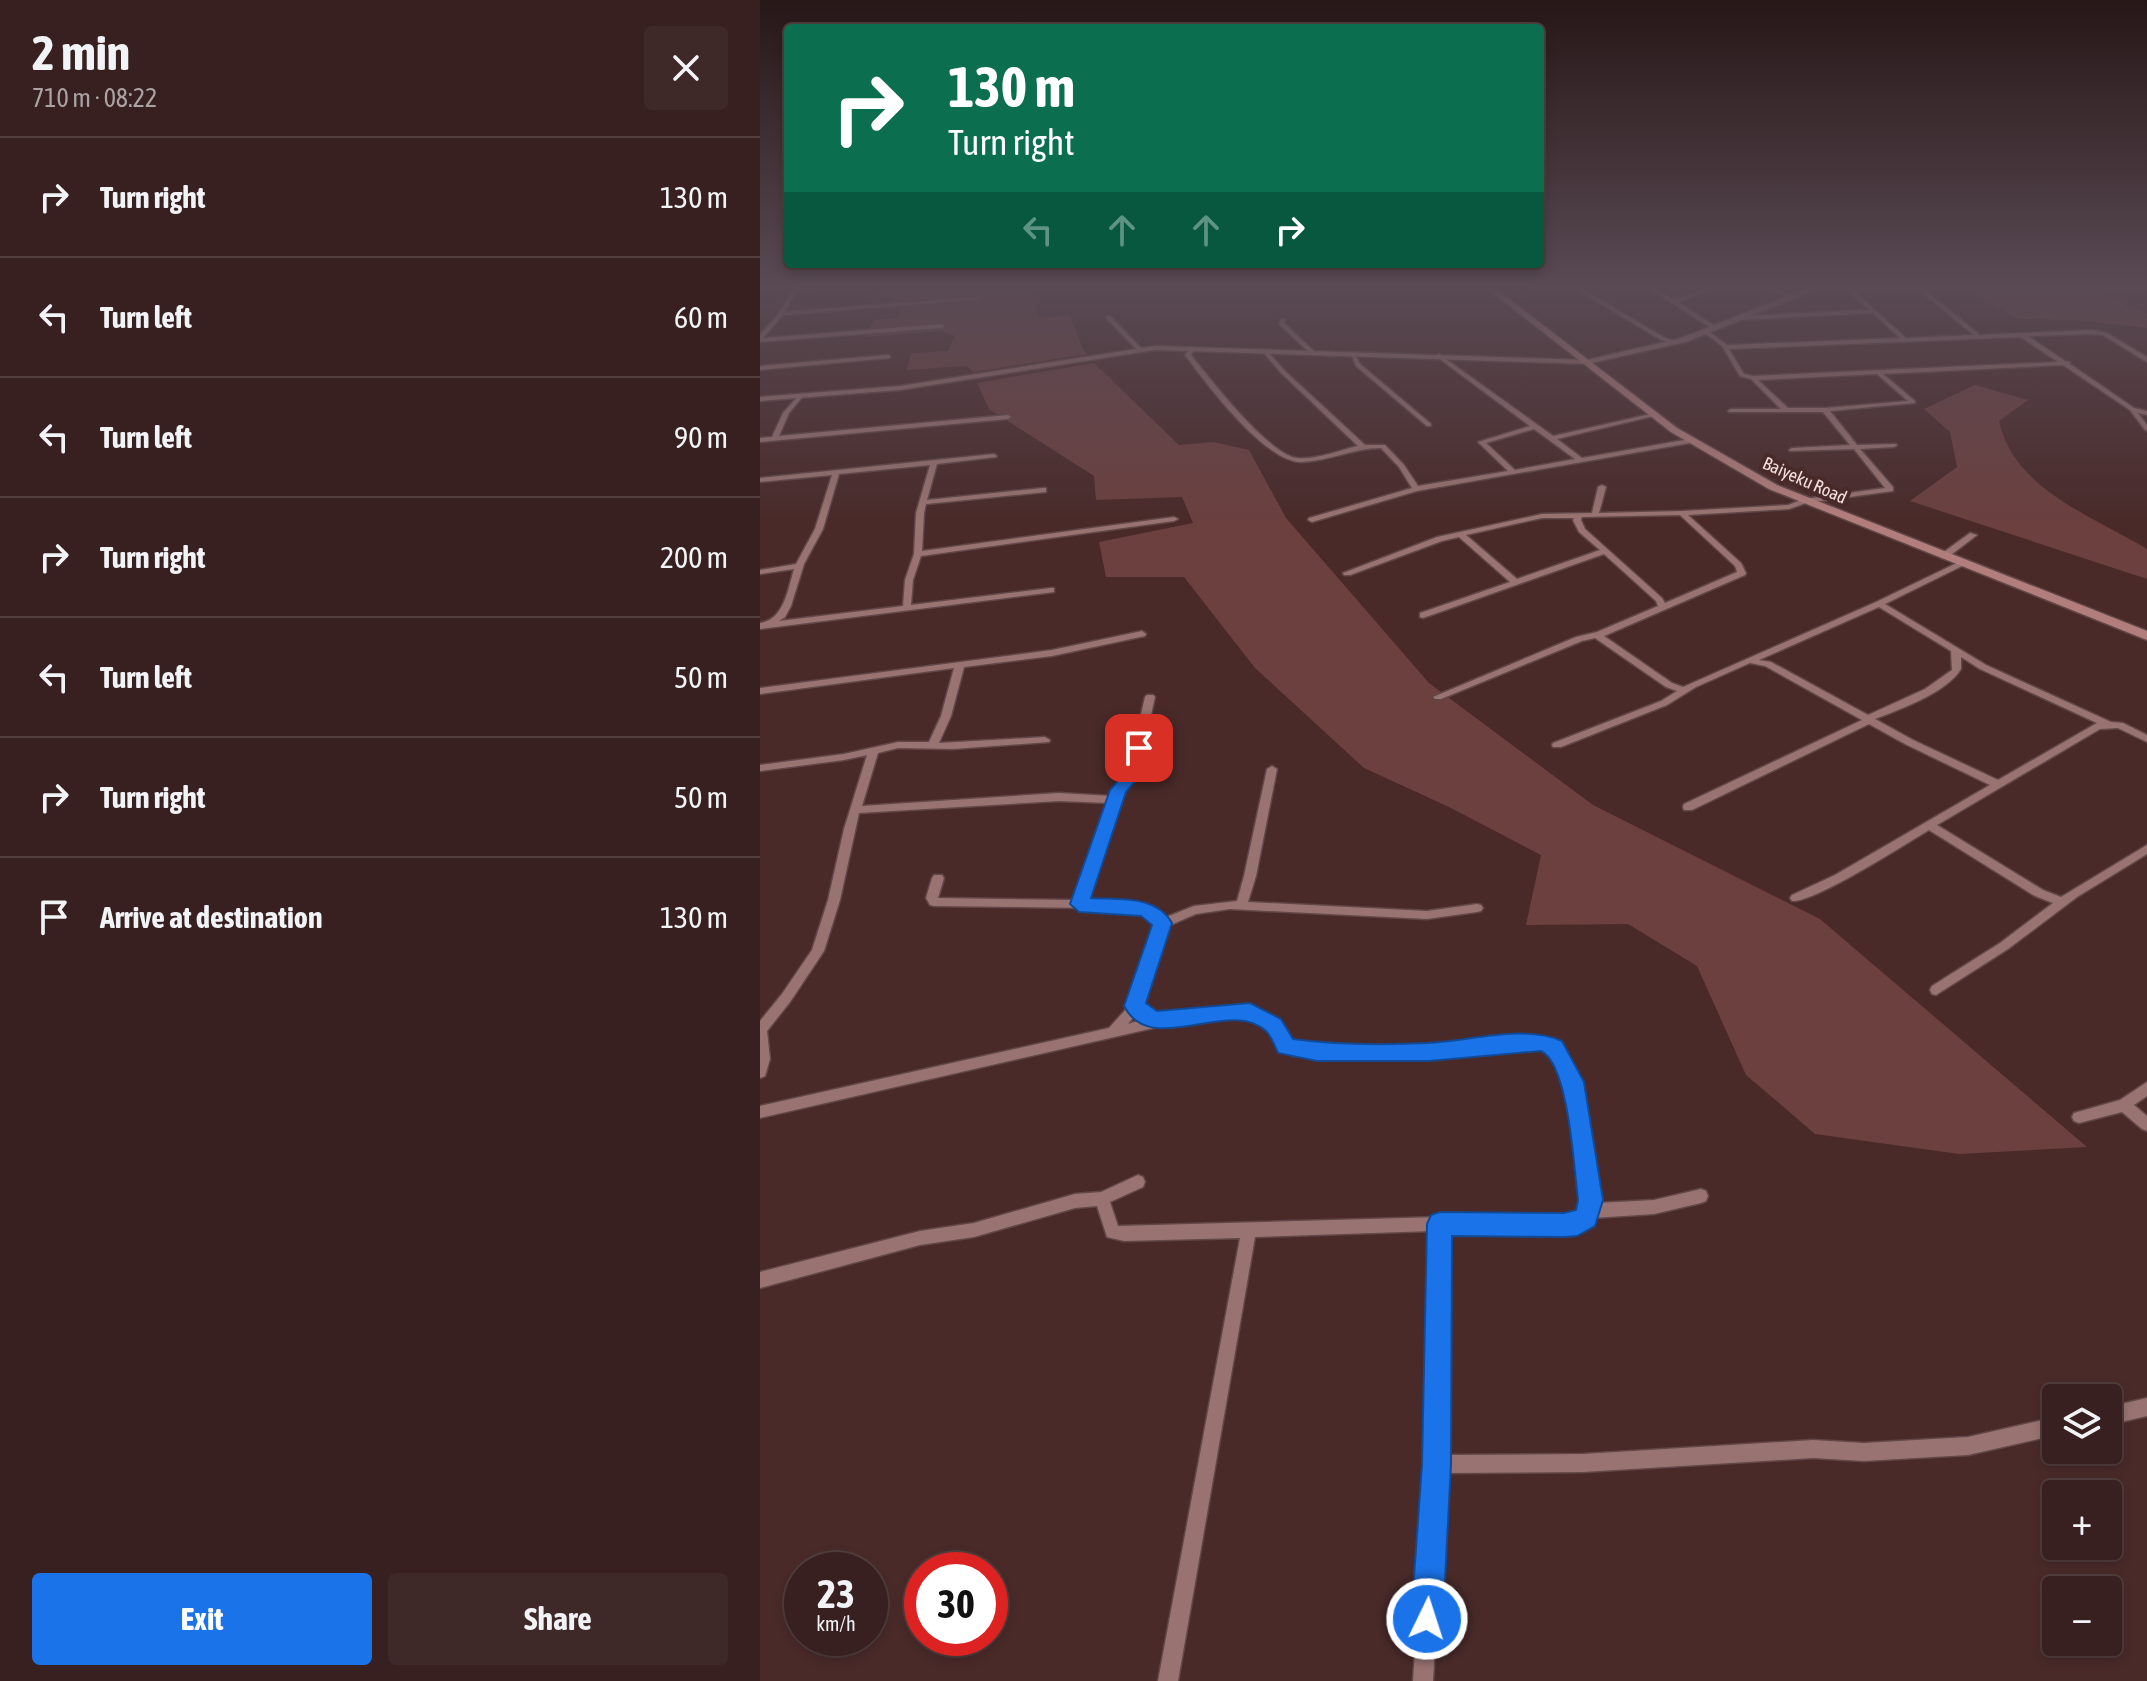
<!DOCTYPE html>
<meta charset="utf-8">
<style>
body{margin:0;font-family:"Asap Condensed",sans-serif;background:#3e2828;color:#f1f3f6;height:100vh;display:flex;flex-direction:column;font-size:30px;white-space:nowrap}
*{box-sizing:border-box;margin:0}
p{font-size:26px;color:#aaa3a4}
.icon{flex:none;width:44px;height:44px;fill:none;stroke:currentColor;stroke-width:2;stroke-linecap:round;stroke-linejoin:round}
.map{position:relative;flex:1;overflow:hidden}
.side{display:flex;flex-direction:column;background:#37201f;width:760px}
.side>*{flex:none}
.guide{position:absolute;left:24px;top:24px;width:760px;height:244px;border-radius:8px;box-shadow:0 4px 12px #0003,0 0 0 2px #513e3d;background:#0b6e4f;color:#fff;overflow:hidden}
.controls{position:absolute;left:1282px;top:1384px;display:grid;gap:16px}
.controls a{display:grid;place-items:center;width:80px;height:80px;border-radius:8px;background:#37201f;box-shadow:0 4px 12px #0003,0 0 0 2px #513e3d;font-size:40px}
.speed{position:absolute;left:24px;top:1552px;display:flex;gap:16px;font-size:40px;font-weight:700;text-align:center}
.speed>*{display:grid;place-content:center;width:104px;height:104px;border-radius:50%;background:#37201f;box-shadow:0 4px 12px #0003,0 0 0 2px #513e3d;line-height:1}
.speed small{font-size:20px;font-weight:400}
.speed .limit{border:12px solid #d22;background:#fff;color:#111}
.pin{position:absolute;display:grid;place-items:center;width:68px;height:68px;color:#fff;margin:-34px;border-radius:16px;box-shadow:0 4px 12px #0006}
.me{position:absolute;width:88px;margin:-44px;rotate:4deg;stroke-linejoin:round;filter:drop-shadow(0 0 6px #0008)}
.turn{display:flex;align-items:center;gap:28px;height:168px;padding:0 32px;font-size:36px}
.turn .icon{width:104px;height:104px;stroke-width:2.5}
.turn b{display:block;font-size:56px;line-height:68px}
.lanes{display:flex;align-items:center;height:76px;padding:0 32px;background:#0003;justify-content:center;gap:40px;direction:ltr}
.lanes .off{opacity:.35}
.round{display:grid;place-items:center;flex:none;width:84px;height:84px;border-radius:8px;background:#3e2828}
.headline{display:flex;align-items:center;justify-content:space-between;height:136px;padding:0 32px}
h1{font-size:48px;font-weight:700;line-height:60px}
.button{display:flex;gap:16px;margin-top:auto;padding:16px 32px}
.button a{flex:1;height:92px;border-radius:8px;background:#1a73e8;color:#fff;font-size:32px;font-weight:700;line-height:92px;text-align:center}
.button a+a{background:#3e2828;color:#f1f3f6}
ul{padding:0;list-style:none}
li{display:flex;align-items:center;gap:24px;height:120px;padding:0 32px;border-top:2px solid #513e3d}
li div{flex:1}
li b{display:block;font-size:30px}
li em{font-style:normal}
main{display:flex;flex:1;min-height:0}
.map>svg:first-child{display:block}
.green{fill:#6b403f}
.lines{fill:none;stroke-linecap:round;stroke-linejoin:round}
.minor-casing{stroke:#614747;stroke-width:3}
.tertiary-casing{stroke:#614747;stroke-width:3}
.secondary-casing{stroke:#614747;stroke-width:3}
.minor{fill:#987371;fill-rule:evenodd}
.tertiary{fill:#987371;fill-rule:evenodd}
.secondary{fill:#b27e7c;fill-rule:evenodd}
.route{fill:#1a73e8;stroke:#114b97;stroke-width:2}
.labels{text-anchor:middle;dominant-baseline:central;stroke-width:8;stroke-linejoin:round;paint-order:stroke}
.far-street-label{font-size:18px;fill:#f4dfde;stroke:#492a29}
</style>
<main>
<section class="side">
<div class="headline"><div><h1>2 min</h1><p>710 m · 08:22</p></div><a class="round"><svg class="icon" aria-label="close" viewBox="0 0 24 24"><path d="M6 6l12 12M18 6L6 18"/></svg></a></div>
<ul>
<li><svg class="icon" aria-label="right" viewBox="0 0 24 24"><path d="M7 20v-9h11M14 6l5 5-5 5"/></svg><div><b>Turn right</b></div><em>130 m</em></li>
<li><svg class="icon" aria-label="left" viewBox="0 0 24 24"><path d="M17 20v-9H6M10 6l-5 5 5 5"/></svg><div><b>Turn left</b></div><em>60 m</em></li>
<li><svg class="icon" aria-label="left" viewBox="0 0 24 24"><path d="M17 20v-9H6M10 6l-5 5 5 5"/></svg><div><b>Turn left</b></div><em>90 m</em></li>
<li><svg class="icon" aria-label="right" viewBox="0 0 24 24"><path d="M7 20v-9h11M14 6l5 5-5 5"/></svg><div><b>Turn right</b></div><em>200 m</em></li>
<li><svg class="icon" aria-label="left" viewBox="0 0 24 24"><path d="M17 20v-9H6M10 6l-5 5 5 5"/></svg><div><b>Turn left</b></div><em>50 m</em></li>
<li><svg class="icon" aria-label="right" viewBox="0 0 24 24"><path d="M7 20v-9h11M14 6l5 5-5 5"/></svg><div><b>Turn right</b></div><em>50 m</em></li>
<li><svg class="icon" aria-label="arrive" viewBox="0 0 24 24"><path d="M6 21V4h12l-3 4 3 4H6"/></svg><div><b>Arrive at destination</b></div><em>130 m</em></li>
</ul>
<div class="button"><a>Exit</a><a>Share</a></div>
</section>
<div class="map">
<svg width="1387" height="1681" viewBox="0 0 1387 1681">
<rect width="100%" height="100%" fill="#492a29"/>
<g class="green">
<path d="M120 286H268L279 318 310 315 323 350 327 354 214 372 206 366 147 370 151 353 188 351 195 336 181 331 106 337 114 320 137 318 141 311 132 305 135 295 113 296Z"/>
<path d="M1204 286H1334L1367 306 1387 313V328L1315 320 1259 319 1202 289Z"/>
<path d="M334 363 419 445 454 442 489 450 526 518 669 683 833 805 1060 919 1327 1147 1199 1154 1055 1134 986 1075 937 966 868 924 766 925 781 855 689 807 604 768 495 668 424 577H346L339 542 433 523 422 497 336 500 334 476 229 409 217 383Z"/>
<path d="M1215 385 1268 400 1239 421C1254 490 1333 516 1387 549V579L1150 501 1197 467 1190 432 1164 409Z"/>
</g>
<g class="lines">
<defs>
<g id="minor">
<path d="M35 286H39L38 289 97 286 36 292 25 312 217 297 220 299 23 315 3 338 182 324 185 326 182 328 0 342V335L19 313Z"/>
<path d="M811 286H817L905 338 918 342 915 344 901 340Z"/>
<path d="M885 286H891L914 300 955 286H961L918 302 958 328 953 329Z"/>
<path d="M1000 286H1007L1033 296 1028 297Z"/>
<path d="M1088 286 1146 338 1214 335 1159 290 1161 287 1220 335 1332 330 1347 333 1387 357V362L1385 361 1343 335 1332 334 1268 336 1305 361 1310 362V364L1374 408 1387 411V415L1378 413 1387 425V431L1385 430 1370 410 1303 365 1123 374 1155 401V403L1070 411 1097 445 1136 444 1137 445 1134 447 1100 449 1133 487V491L1046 503 1029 509 928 515 981 563 986 573 985 575 844 636 912 683 923 687 1116 602 1201 561H1204V565L1125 604 1226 665 1351 722 1363 723 1387 735V742L1358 728 1340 729 1177 825 1283 890 1301 897 1387 845V854L1317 897 1248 949 1176 995 1172 994 1170 990 1172 986 1240 943 1293 903 1275 896 1169 830C1144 845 1054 903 1032 901L1030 898 1032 895 1075 875 1230 785 1145 744 1109 724 932 810H924L923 807 924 804 1102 720 1005 666 990 663 936 687 907 705 801 747H793L792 745 793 743 901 701 917 691 906 687 835 638 822 641 681 699H675L673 697 816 637 837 632 898 606 896 601 844 554 663 618 660 617V613L750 582 699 537 682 541 590 575H584L583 573 677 537 700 532 782 514 832 513 838 487 842 485 846 487 839 513 922 511 1028 505 1044 499 1125 488 1094 449 1030 451 1029 450 1032 448 1090 445 1063 412H969L968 411 971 409H1021L991 379 980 376 962 346 943 332 948 331 967 345 1140 338 1113 313 981 320 978 318 981 316 1109 310 1086 289ZM1261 337 1298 362 993 376 984 374 969 349ZM1117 374 1148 401 1065 408H1028L998 380ZM920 515 975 566 977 572 905 603 902 598 825 529 821 520 822 517ZM782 518H814L813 520 819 532 840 550 757 579 706 535ZM1119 607 1191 651 1192 670 1165 689 1108 715 1011 662 999 660ZM1201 657 1220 669 1337 723 1238 780 1153 740 1115 719C1141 709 1186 693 1201 669Z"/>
<path d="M1386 286V290L1344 291 1341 289 1344 287Z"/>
<path d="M346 316H350L381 348V350H377L346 318Z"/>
<path d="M521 319H525L524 323 556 353V355H552L519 324Z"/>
<path d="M431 347 436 348 431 355C450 379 508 454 537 458 557 460 579 450 598 446L521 373 504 353 507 351 525 371 605 445H625L644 465 658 486 748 471 718 442 770 426 677 357 676 356 679 354 793 436 895 413 898 415 797 439 822 458 930 439 933 441 930 443 657 491 552 522 548 520 549 518 652 488 639 467 621 448C594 448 569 461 542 462 505 463 446 383 425 355ZM774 429 815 459 755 470 726 443Z"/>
<path d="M591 354H595L600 364 671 424V426H667L596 366Z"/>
<path d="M128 355 130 356V358L0 370V366Z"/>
<path d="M40 394 43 396 29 413 19 436 248 415 251 417 248 419 0 442V438L12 437 23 413Z"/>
<path d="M234 454 237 456 236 457 177 464 167 500 283 488H286V492L166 504 164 513 162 551 414 517 418 519 414 521 161 556 153 580 151 605 291 588H294V592L0 629V623C24 620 28 589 34 569L0 574V570L36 564 55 529 72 475 0 482V478ZM170 465 156 513 154 554 145 580 143 606 19 621 25 617 31 606 44 564 63 529 79 474Z"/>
<path d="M1210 533 1217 535 1187 558H1181V554Z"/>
<path d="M382 631 386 634 385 636 292 656 204 667 191 716 179 743 285 737 290 740 289 742 193 749 138 748 118 753 102 806 299 793 351 796 367 770 371 758 385 697 387 695H393L395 697C387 730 385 763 363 791L326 900 386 905 404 918 434 906 477 901 484 876 507 769 512 766 517 769 496 876 488 902 667 911 717 904 721 905 723 908 721 911 717 912 667 919 470 909 436 914 408 926 378 1011 368 1024C401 1014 482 996 511 1016 522 1022 526 1036 535 1045L669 1046 783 1037 788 1038 800 1046 812 1065 820 1087 830 1138 837 1203 894 1200 941 1189 946 1191 948 1196 946 1201 941 1203 894 1214 833 1218 831 1222 817 1231H687L686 1455 823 1454 1053 1440 1104 1443 1208 1437 1296 1417V1435L1208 1455 1104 1461 1053 1458 823 1472 685 1473 673 1681H653L668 1464 672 1231 495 1237 418 1681H398L480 1238 364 1241 347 1237 337 1206 315 1208 214 1237 160 1245 0 1288V1272L160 1231 214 1223 315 1194 341 1192 378 1175 383 1177 385 1182 383 1187 350 1202 358 1226 680 1217 804 1218C810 1217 817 1217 820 1211 829 1193 808 1084 798 1065 793 1057 789 1053 781 1048L669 1058 533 1056C518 1049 516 1034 503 1024 485 1010 421 1022 398 1027L0 1118V1106L349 1028 367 1008 397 924 383 913 327 908 174 906 170 905 166 898 172 878 174 875H182L184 878 178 898 315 900 348 803 299 801 99 813 80 900 64 951 30 1002 7 1031 10 1059 5 1076 0 1078V1021L22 994 52 950 68 900 84 829 107 755 84 760 0 771V765L84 754 138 742H169L181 716 194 668 0 694V688L292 650Z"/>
<path d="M1387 1082V1096L1374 1105 1387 1116V1131L1382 1129 1362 1112 1319 1123 1314 1121 1312 1117 1314 1113 1360 1100Z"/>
<path d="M1387 1398V1416L1348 1425V1407Z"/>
</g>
<path id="tertiary" d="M1054 286 1149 288 1193 286 1149 292 1058 289 926 342 827 364 395 350 140 390 0 401V397L140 386 395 346 827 360 921 338Z"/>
<path id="secondary" d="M724 286H732L917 428 1017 485 1387 631V640L1009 489 911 432Z"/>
</defs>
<use href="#minor" class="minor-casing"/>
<use href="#tertiary" class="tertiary-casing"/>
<use href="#secondary" class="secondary-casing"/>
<use href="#minor" class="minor"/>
<use href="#tertiary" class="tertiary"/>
<use href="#secondary" class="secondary"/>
</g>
<linearGradient id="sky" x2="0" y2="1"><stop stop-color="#281717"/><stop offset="0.55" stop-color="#594a54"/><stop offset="1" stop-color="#594a54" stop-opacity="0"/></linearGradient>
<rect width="1387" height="521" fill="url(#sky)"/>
<path class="route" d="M379 743 388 748 378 778 366 792 331 898C360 900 396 895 412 923L386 1003 397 1011 490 1003 521 1019 533 1039C577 1045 624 1045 668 1043 711 1041 763 1024 802 1041L824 1082 843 1200 835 1226 817 1236 804 1237 692 1236 691 1464 683 1619 678 1630 667 1635 656 1630 651 1619 662 1464 667 1224 671 1215 680 1212 804 1213 816 1210 818 1200C814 1170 809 1064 781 1051L669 1061H557L518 1053C515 1046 511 1036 506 1031 470 997 391 1059 364 1006L392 925 381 916 319 912 310 904 350 790 362 776 371 748Z"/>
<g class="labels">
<g class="far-street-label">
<text transform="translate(1045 480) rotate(24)">Baiyeku Road</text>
</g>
</g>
</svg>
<div class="controls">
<a><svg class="icon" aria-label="layers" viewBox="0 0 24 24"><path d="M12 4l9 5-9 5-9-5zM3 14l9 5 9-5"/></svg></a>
<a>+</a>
<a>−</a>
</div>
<div class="speed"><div>23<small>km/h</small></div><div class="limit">30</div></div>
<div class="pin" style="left:379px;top:748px;background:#d93025"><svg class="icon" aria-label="arrive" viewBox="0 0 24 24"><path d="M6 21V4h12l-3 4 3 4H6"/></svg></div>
<svg class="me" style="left:667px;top:1619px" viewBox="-20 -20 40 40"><circle r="17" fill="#1a73e8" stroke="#fff" stroke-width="3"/><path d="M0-11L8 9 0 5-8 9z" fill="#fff"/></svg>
<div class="guide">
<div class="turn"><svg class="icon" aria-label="right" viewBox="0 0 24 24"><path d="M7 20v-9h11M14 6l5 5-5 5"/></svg><div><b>130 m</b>Turn right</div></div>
<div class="lanes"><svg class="icon off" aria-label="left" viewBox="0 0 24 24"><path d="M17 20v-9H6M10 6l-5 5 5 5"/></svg><svg class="icon off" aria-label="ahead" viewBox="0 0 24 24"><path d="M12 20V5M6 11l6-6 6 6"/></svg><svg class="icon off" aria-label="ahead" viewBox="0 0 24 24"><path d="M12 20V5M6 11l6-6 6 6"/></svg><svg class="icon" aria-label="right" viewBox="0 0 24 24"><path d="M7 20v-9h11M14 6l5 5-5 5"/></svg></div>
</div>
</div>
</main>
